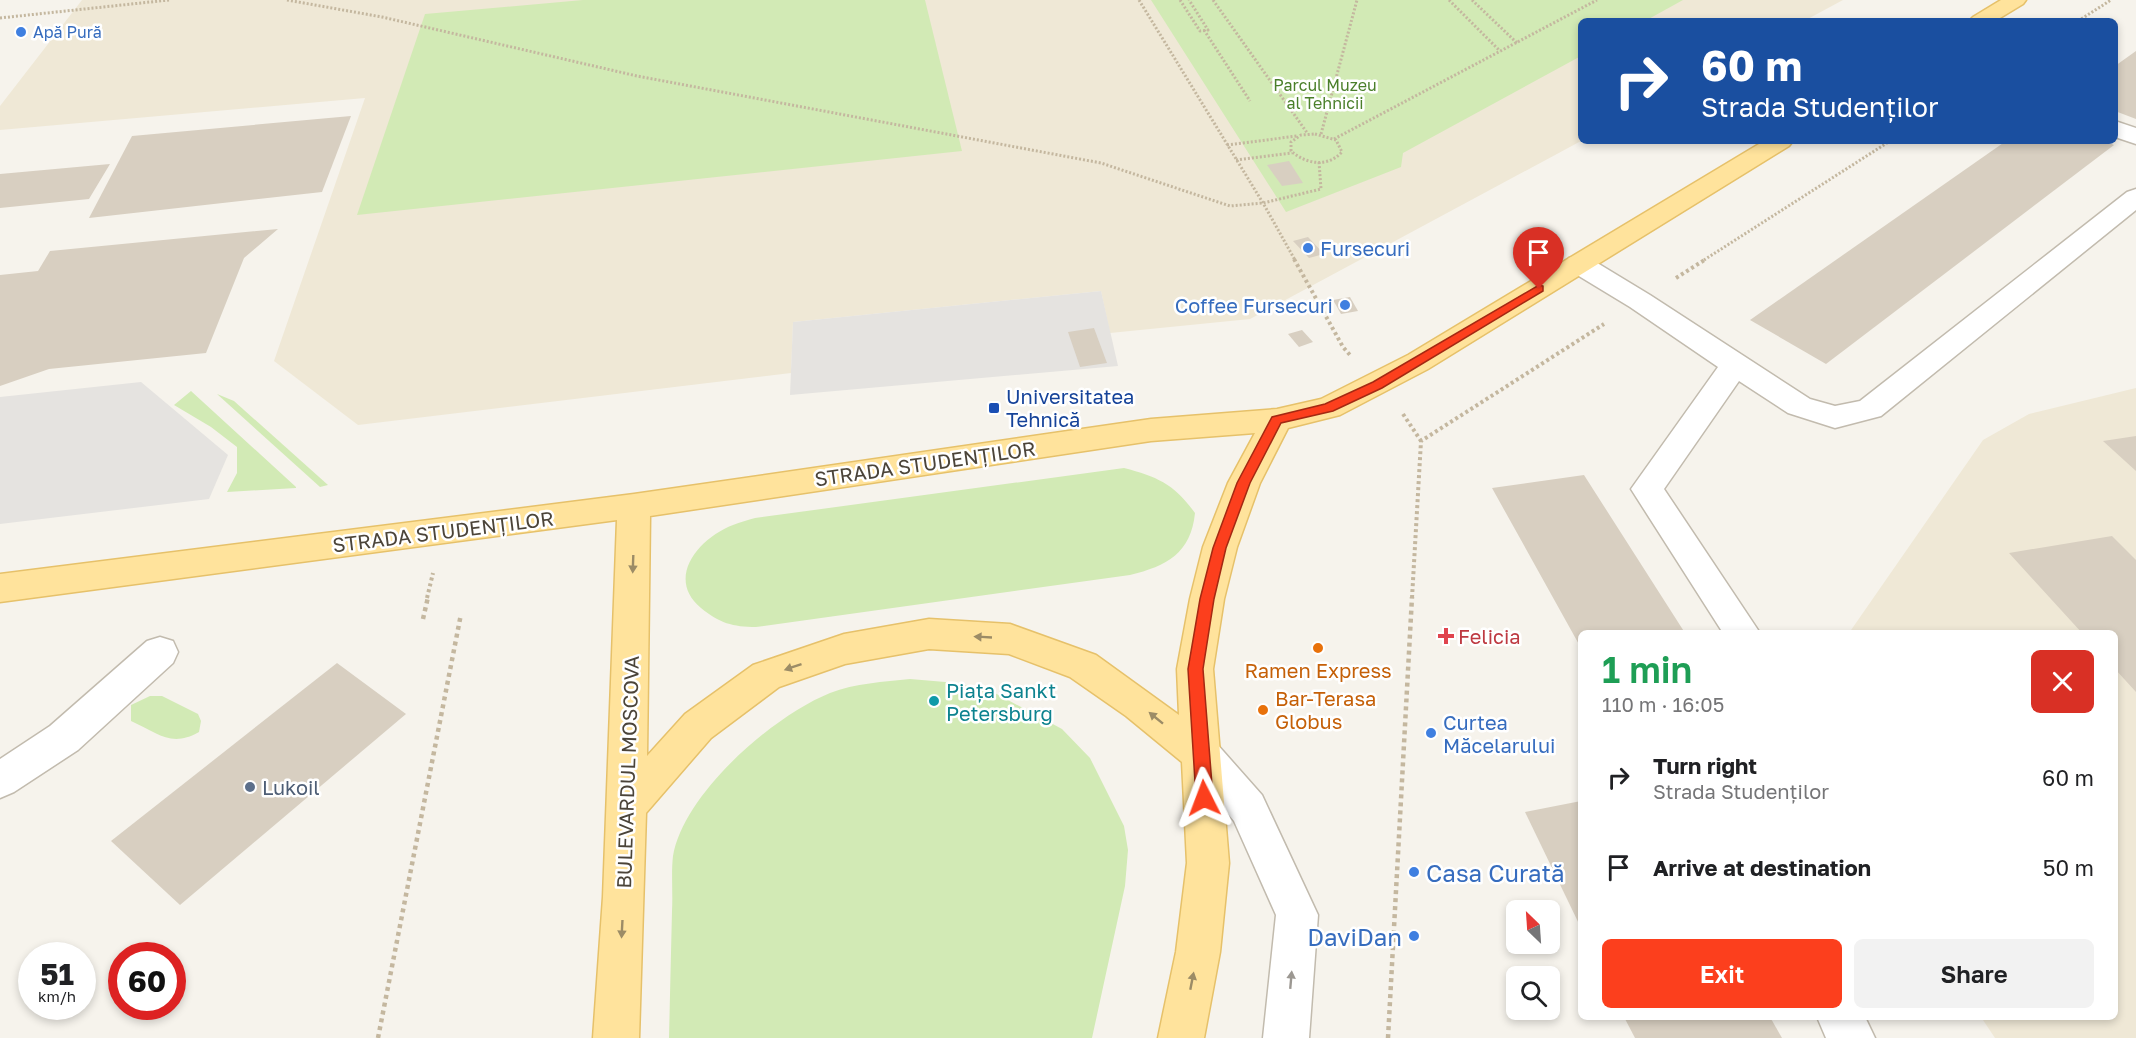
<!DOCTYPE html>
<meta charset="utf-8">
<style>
body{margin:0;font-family:"Golos Text",sans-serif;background:#f2f2f2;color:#202124;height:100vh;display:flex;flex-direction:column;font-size:22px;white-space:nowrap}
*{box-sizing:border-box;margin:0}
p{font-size:20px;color:#757577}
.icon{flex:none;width:33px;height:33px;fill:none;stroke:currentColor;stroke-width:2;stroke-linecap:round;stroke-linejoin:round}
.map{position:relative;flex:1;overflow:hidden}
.panel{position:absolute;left:1578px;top:630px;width:540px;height:390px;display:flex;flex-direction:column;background:#fff;border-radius:9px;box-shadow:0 3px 9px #0003}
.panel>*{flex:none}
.banner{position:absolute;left:1578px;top:18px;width:540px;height:126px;border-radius:9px;box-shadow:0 3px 9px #0003;background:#1a4fa0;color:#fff;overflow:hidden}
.needle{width:39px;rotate:335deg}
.tools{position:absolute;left:1506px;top:900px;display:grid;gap:12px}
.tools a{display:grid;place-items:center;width:54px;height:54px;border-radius:9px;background:#fff;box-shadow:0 3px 9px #0003;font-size:30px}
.speed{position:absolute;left:18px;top:942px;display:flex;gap:12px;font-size:30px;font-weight:700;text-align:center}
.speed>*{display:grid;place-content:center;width:78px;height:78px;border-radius:50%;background:#fff;box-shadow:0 3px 9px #0003;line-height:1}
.speed small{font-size:15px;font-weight:400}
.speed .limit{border:9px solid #d22;background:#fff;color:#111}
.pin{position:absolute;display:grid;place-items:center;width:51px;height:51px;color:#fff;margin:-62px -26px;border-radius:50% 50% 50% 0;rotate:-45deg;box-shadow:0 0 6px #0007}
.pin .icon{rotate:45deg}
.me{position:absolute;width:66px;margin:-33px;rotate:357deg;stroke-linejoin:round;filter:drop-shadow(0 0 4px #0008)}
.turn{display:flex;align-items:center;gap:21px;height:126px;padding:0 24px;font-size:27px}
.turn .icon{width:78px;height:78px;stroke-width:2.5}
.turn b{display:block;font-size:42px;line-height:51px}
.round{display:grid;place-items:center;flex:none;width:63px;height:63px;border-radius:9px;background:#f2f2f2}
.headline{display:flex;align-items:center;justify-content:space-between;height:102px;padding:0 24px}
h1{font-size:36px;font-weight:600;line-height:45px;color:#1e9e55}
.cta{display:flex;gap:12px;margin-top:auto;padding:12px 24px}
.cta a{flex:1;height:69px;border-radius:9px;background:#fc3f1d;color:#fff;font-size:24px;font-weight:600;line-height:69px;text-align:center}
.cta a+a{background:#f2f2f2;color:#202124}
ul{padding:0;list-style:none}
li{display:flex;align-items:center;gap:18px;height:90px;padding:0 24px}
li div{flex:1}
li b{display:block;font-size:22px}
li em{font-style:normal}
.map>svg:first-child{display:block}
.education{fill:#efe8d6}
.green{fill:#d2eab5}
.parking{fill:#e5e3e0}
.building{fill:#d8cfc1}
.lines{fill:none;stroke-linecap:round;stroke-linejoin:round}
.minor-casing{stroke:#c2bbae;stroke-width:3}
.major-casing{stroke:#e6c16a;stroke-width:3}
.path-far2{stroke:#c4b79f;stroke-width:3;stroke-dasharray:2 2;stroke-linecap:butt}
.path-far1{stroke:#c4b79f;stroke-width:4;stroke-dasharray:3 3;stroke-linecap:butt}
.path{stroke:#c4b79f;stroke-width:4.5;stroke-dasharray:4 4;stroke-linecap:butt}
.minor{fill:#fff;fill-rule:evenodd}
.major{fill:#ffe39c;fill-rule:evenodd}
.oneway{fill:#9c8c66}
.oneway2{fill:#9c9892}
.route{fill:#fc3f1d;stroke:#a42913;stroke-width:1.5}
.shop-dot{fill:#3f7fe0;stroke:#fff;stroke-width:2}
.transit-dot{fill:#1a4fb4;stroke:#fff;stroke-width:2}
.health-dot{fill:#e0444e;stroke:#fff;stroke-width:2}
.food-dot{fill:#e8710a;stroke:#fff;stroke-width:2}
.culture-dot{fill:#0f9aa8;stroke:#fff;stroke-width:2}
.service-dot{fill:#5c6f8a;stroke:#fff;stroke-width:2}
.labels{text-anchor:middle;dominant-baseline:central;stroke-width:5;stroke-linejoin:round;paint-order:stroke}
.far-shop-label{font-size:16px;fill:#366cbe;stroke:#fff;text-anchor:start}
.far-park-label{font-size:16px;fill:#4a7f2a;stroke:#fff}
.shop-label{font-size:20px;fill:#366cbe;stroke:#fff;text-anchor:start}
.transit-label{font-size:20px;fill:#164399;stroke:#fff;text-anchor:start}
.street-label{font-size:20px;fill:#4b4439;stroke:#fff}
.health-label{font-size:20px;fill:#be3a42;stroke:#fff;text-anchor:start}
.food-label{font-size:20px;fill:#c56008;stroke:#fff}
.culture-label{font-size:20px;fill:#0d838f;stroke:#fff;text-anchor:start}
.service-label{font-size:20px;fill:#4e5e75;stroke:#fff;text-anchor:start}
.near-shop-label{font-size:24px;fill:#366cbe;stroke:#fff;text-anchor:start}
</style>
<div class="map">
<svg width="2136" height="1038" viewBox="0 0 2136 1038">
<rect width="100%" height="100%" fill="#f6f3ec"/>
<g class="education">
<path d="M82 0H1843L1804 21H1581V141L1250 319 1110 333 1101 291 793 322 791 373 358 425 274 361 365 98 0 130V106Z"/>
<path d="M2136 388V1038H1995L1981 1017H2115V633H1849L1983 440 2029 414Z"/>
</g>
<g class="green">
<path d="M583 0H925L962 151 357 215 425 14Z"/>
<path d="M1151 0H1683L1645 21H1581V56L1403 153 1401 167 1286 212Z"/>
<path d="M191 391 296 487V488L227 492 237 473V447L211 427 174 405Z"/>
<path d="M217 394 234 401 328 485 320 487Z"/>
<path d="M1124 468C1158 477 1174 484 1195 513 1191 553 1167 566 1130 575L756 627C733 627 719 623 701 608 665 578 699 538 733 525 740 522 748 520 755 518Z"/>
<path d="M910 679 957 683 993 692 1062 729 1090 758 1124 826 1128 850 1125 886 1092 1038H669C670 996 671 953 672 911 673 893 671 873 673 856 684 793 773 716 830 693 855 683 884 682 910 679Z"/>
<path d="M150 696H162L198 714 201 721 199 732C171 748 158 733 131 721V705Z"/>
</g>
<g class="parking">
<path d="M1101 291 1118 366 790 395 793 322Z"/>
<path d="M141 382 228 455 209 499 0 524V397Z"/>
</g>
<g class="building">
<path d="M2136 51V119L2115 111V66Z"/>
<path d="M351 116 322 192 89 218 132 136Z"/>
<path d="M2006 141H2105L2114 145 1826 364 1750 320Z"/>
<path d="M1289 161 1303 183 1282 186 1267 165Z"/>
<path d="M110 164 89 199 0 208V174Z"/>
<path d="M278 229 244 258 206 353 49 369 0 386V275L38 271 50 251Z"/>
<path d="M1308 237 1324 254 1309 258 1293 241Z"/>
<path d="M1350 297 1358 311 1341 314 1333 300Z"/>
<path d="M1094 328 1107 363 1080 367 1068 332Z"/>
<path d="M1302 330 1313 342 1299 347 1288 334Z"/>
<path d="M2136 436V471L2103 441Z"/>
<path d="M1584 475 1685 633H1581V648L1492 488Z"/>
<path d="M2112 536 2136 560V692L2115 669V633H2082L2009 553Z"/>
<path d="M337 663 406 714 180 905 111 841Z"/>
<path d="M1581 801V928L1525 812Z"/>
<path d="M1624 1017H1770L1782 1038H1635Z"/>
</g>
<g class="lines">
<defs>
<g id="minor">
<path d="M2115 121 2136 128V144L2115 137Z"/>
<path d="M2136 189V210L1881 416 1835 428 1788 413 1739 381 1664 489 1760 633H1723L1631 489 1718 367 1630 307 1569 270 1566 264 1569 258 1579 256 1589 258 1650 295 1810 399 1835 406 1860 401 2127 192Z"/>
<path d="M160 637 173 641 178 652 173 663 78 750 14 792 0 798V759L50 726 147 641Z"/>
<path d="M1202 738 1216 743 1262 795 1318 915 1309 1038H1263L1276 915 1234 821 1188 767 1183 755 1188 743Z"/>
<path d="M1817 1017H1865L1875 1038H1826Z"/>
</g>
<g id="major">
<path d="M2001 0H2026L2023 4 1995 21H1969L1973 17Z"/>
<path d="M1764 141H1793L1789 146 1428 369 1340 415 1288 428 1260 483 1237 547 1224 599 1213 669 1229 863 1220 952 1204 1038H1158L1176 952 1187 863 1182 762 1126 716 1070 677 1009 654 929 649 845 664 779 687 711 738 646 813 639 1038H593L603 897 617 520 0 602V574L634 494 1151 419 1277 409 1321 399 1408 355ZM1255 433 1228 483 1203 547 1190 599 1177 669 1179 715 1096 655 1010 624 929 619 844 634 753 665 685 714 647 756 650 516 1151 441Z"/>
</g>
</defs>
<use href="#minor" class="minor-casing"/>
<use href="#major" class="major-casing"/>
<g class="path-far2">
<path d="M287 0 382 17 637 76 1101 163 1230 206 1263 203 1321 189 1319 162"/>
<path d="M1139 0 1263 203 1295 260"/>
<path d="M1180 0 1200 31 1208 30 1189 0"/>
<path d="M1213 0 1308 134"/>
<path d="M1449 0 1500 51"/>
<path d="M1472 0 1517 43"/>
<path d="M0 18 169 0"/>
<path d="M2078 21 2111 0"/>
<path d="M1204 30 1250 101"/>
<path d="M1315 134 1336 140 1342 152C1327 168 1306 164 1291 151V142L1301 135Z"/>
<path d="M1321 134 1357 0"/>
<path d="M1334 139 1597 0"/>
<path d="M1227 145 1297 136"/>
<path d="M1236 160 1292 153"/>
<path d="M1704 260 1890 141"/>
</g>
<g class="path-far1">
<path d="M1294 259 1343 347 1350 355"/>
<path d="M1676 278 1706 259"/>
<path d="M1403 414 1421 441"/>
<path d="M427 598 433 573"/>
<path d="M1412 598 1421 441 1604 324"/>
</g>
<g class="path">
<path d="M423 619 428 597"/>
<path d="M378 1038 461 614"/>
<path d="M1388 1038 1412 597"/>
</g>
<use href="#minor" class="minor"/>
<use href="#major" class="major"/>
</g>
<defs><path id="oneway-solid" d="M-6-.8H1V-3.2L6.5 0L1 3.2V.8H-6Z" transform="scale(1.5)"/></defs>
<g class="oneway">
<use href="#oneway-solid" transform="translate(633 564) rotate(92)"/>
<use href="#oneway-solid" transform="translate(983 637) rotate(-177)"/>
<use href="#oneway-solid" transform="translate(793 667) rotate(161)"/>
<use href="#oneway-solid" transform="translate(1156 718) rotate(-141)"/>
<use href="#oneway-solid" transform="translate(622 929) rotate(93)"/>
<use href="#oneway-solid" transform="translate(1192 981) rotate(-79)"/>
</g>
<use class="oneway2" href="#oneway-solid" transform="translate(1291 980) rotate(-85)"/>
<path class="route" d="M1539 285 1543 286V291L1382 388 1333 411 1281 423 1250 483 1226 548 1214 599 1203 669 1213 798 1210 803 1204 806 1199 803 1196 798 1188 669 1200 599 1213 548 1237 483 1272 417 1325 404 1373 382Z"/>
<g class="shop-dot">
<circle cx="21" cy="32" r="6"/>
<circle cx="1308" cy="248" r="6"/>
<circle cx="1345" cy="305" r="6"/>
<circle cx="1431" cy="733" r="6"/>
<circle cx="1414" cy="872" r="6"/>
<circle cx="1414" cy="936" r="6"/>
</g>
<rect class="transit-dot" x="988" y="402" width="12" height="12" rx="3"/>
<path class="health-dot" d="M1443 627h6v6h6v6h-6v6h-6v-6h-6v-6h6z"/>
<g class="food-dot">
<circle cx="1318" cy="648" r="6"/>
<circle cx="1263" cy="710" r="6"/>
</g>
<circle class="culture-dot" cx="934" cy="701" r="6"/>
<circle class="service-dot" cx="250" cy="787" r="6"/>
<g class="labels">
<g class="far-shop-label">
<text x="33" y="32">Apă Pură</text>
</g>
<g class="far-park-label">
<text x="1325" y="85">Parcul Muzeu<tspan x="1325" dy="18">al Tehnicii</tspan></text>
</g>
<g class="shop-label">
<text x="1320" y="248">Fursecuri</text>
<text x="1333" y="305" text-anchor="end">Coffee Fursecuri</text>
<text x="1443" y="722">Curtea<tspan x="1443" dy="23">Măcelarului</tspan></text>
</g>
<g class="transit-label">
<text x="1006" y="396">Universitatea<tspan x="1006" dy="23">Tehnică</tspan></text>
</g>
<g class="street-label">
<text transform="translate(925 463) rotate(-8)">STRADA STUDENȚILOR</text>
<text transform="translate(443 531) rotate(-7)">STRADA STUDENȚILOR</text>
<text transform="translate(627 772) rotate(-88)">BULEVARDUL MOSCOVA</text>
</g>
<g class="health-label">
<text x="1458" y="636">Felicia</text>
</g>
<g class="food-label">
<text x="1318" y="670">Ramen Express</text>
<text x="1275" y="698" text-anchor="start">Bar-Terasa<tspan x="1275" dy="23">Globus</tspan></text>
</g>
<g class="culture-label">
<text x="946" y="690">Piața Sankt<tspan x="946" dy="23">Petersburg</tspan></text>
</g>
<g class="service-label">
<text x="262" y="787">Lukoil</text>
</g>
<g class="near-shop-label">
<text x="1426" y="872">Casa Curată</text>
<text x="1402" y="936" text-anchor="end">DaviDan</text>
</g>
</g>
</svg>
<div class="tools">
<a><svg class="needle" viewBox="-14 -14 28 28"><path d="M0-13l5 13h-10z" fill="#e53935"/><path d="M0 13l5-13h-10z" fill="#757577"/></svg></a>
<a><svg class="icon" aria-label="search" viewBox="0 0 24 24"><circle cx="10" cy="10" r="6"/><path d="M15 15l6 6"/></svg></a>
</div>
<div class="speed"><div>51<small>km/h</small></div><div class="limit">60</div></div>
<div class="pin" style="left:1539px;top:289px;background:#d93025"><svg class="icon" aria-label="arrive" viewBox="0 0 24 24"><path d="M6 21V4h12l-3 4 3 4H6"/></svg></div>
<svg class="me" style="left:1204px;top:798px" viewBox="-20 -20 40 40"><path d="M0-17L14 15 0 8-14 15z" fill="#fc3f1d" stroke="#fff" stroke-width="4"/></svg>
<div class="banner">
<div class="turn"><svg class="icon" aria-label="right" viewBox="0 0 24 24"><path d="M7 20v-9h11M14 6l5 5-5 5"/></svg><div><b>60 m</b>Strada Studenților</div></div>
</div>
<section class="panel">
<div class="headline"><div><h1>1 min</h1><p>110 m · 16:05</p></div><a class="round" style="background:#d93025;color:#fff"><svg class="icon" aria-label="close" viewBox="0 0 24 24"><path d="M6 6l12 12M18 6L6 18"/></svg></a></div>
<ul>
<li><svg class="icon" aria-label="right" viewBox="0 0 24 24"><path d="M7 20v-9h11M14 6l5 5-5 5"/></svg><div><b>Turn right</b><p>Strada Studenților</p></div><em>60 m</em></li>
<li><svg class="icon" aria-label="arrive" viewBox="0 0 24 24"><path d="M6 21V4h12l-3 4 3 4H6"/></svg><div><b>Arrive at destination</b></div><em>50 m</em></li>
</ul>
<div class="cta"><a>Exit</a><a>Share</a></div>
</section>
</div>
